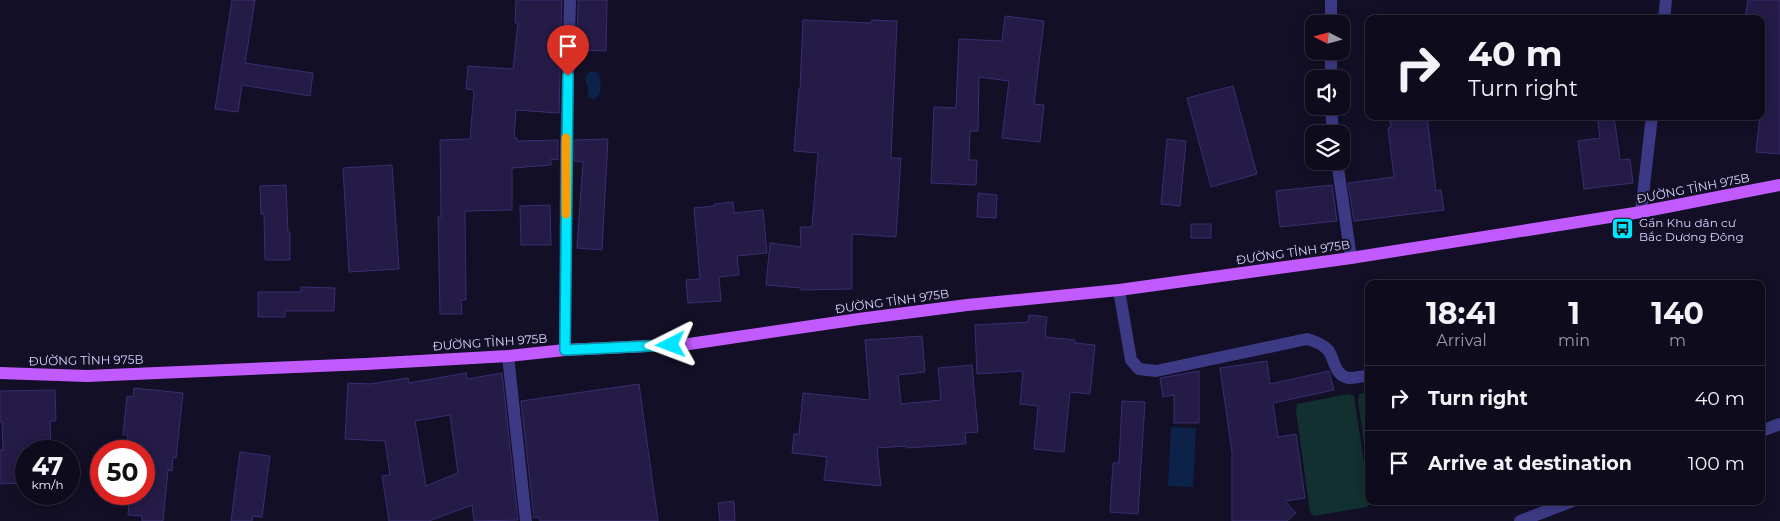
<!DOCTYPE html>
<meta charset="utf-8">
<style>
body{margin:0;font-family:Montserrat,sans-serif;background:#1c1929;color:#f1f3f6;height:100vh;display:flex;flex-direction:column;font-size:19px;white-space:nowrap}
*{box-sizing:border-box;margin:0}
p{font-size:16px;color:#9b9ba3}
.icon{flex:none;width:28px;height:28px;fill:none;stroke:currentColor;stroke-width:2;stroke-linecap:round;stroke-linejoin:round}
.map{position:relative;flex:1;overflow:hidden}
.details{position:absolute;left:1365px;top:280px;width:400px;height:225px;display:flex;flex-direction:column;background:#0e0b1c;border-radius:10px;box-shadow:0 2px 12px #0003,0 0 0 1px #2e2b3b}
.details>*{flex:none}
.guide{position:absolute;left:1365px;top:15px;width:400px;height:105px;border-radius:10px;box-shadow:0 2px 12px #0003,0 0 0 1px #2e2b3b;background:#0e0b1c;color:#f1f3f6;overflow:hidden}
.needle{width:32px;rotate:276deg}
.tools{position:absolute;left:1305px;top:15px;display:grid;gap:10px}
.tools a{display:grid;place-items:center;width:45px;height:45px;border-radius:10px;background:#0e0b1c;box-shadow:0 2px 12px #0003,0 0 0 1px #2e2b3b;font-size:25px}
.speed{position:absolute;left:15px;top:440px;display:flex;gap:10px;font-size:25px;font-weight:700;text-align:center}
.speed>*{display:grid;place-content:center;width:65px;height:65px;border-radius:50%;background:#0e0b1c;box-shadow:0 2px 12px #0003,0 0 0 1px #2e2b3b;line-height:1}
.speed small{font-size:12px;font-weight:400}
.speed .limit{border:8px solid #d22;background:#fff;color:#111}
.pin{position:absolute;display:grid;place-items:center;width:42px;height:42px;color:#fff;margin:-51px -21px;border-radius:50% 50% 50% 0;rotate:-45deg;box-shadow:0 0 5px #0007}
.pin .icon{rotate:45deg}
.me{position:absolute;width:55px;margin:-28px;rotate:267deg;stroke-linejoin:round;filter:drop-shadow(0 0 4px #0008)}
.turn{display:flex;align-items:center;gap:18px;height:105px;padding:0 20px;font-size:22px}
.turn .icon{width:65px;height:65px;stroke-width:2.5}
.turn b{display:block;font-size:35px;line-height:42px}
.eta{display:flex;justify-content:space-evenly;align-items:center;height:85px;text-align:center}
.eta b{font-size:30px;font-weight:700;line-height:35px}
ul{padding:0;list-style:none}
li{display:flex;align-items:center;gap:15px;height:65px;padding:0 20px;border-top:1px solid #2e2b3b}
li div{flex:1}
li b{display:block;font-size:19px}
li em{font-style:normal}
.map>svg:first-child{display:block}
.green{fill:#12302f}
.water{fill:#0c2248}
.building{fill:#241b47;stroke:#3b2d73;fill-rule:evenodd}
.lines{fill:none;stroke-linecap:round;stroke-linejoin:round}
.minor{stroke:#3d3a85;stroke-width:12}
.major{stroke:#c25bff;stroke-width:12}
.route-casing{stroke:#0095a6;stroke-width:12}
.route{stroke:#00e5ff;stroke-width:9}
.slow{stroke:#f59e0b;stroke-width:9}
.labels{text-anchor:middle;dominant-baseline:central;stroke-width:4;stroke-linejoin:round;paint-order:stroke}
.street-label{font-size:12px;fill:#d9d4ff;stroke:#130f26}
.poi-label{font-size:12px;fill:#d9d4ff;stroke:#130f26;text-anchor:start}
</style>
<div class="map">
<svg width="1780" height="521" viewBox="0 0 1780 521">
<rect width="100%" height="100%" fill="#130f26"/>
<g class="green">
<path d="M1369 392V478L1358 401 1359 394Z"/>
<path d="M1348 394 1354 396 1370 503 1367 507 1314 516 1310 512 1296 411 1297 404Z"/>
</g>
<g class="water">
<path d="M590 72H596L599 75C601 84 603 94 594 100L588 97V87L585 79 587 74Z"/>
<path d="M1171 427 1196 428 1193 487 1168 486Z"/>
</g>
<g class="building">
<path d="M232 0H255L245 63 313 73 310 96 242 85 238 112 215 109Z"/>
<path d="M516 0H562L559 113 516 110 514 138H517V141L558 140V160L551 159V165L512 168V210L465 211 466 300H461L462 314H440L438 217H441L440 140 470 139 474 90 466 89 468 66 513 69 518 23H515Z"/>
<path d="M578 0H607L606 51 577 50Z"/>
<path d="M1748 0H1780V154L1756 152 1764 79H1761V19H1745Z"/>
<path d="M1005 16 1044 21 1034 104 1044 105 1040 142 1002 138 1009 81 979 77 978 131H970L969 160H977L976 185 931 183 934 107 956 108 959 39 1002 41Z"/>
<path d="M803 20 871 23 872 20 897 21 891 158H901L896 237 852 234V289L801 290V288L766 285 770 243 801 247 800 227H812L818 153 794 151 799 89H800Z"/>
<path d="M1233 86 1257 174 1211 187 1187 98Z"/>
<path d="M1389 116H1427L1436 191 1441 190 1444 210 1354 221 1348 183 1394 177 1388 128 1391 127Z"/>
<path d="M1597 116H1614L1620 160 1630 159 1633 183 1584 189 1578 141 1600 138Z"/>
<path d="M608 139 602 250 577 248 583 162 574 161V140Z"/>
<path d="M1167 139 1186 141 1180 206 1161 204Z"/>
<path d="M392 165 399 269 349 272 343 168Z"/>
<path d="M286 185 288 232H290V260H265L264 214H261L260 186Z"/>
<path d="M1332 185 1337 221 1280 227 1276 191Z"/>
<path d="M978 193 997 195 996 218 977 217Z"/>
<path d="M733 202 734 213 763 210 767 253 737 256 739 275 719 277 721 301 688 303 686 280 700 279 694 208 714 206V204Z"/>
<path d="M550 205 551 245H521L520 206Z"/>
<rect x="1191" y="224" width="20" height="14"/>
<path d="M301 287 335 288 334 311H285V317H258V292H301Z"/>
<path d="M1029 315 1047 317 1045 337 1075 340V343L1095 345 1090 394 1070 392 1064 452 1034 449 1038 406 1020 404 1023 371 977 374 975 325 1028 322Z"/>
<path d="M922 336 925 372 898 375 901 404 941 400 938 368 972 365 978 432 965 433 966 444 907 448 906 446 877 448 881 486 824 480 827 457 792 453 794 434H799L803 393 870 400 865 340Z"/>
<path d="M1267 361 1270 384 1329 371 1334 390 1273 403 1278 437 1296 434 1305 498 1285 501 1296 513 1287 521H1232V452L1220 368Z"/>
<path d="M1199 371V423H1174V395L1163 397 1160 378Z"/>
<path d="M466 373 467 379 502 373 518 520 474 521 472 505 429 521H389L382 476 390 475 385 441 345 439 348 383 370 384 408 378 409 383ZM450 415 458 473 426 486 415 421Z"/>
<path d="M639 384 658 521H540L539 517 534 518 521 401Z"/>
<path d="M134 388 183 393 176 458 173 457 172 471 168 470 163 521H142V516L128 515 130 494H144V451H126L128 435H123L127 396 133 397Z"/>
<path d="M55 390 56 421H50L51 451H26V483L0 484V450H3L2 422H0V391Z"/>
<path d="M1122 401 1145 402 1138 514 1110 512 1113 463H1119Z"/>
<path d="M240 452 270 456 262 517 253 516 252 521H231Z"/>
<path d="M734 501 735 521H720L718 503Z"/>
</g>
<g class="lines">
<g class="minor">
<path d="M1331 0V24"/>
<path d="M1664 19 1666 0"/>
<path d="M1331 51V79"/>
<path d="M1331 106 1333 134"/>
<path d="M1337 161 1351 258"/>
<path d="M1641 212 1652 116"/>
<path d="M1119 290 1131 360 1139 369 1156 371 1307 339C1315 341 1322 344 1328 350 1335 359 1334 376 1349 378 1355 378 1362 376 1369 376"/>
<path d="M565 350 566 151 570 0"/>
<path d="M508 356 526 521"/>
<path d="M1761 431 1780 424"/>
<path d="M1520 521 1573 501"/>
</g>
<path class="major" d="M0 373 87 376 366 364 508 356 565 350 689 344 859 319 967 305 1119 290 1351 258 1641 212 1780 185"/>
</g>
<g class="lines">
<defs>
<path id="route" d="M568 76 565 350 671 345"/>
</defs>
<use href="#route" class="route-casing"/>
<use href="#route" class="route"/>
<path class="slow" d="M566 214V138"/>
</g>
<defs>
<symbol id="bus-square" viewBox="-11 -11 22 22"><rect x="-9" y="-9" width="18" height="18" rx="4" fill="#00e5ff" stroke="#130f26"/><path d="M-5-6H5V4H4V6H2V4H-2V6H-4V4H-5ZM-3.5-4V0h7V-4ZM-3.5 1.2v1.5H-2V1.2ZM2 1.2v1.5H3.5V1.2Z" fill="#111"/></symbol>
</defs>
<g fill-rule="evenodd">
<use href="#bus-square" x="1610" y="216" width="25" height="25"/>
</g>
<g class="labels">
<g class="street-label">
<text transform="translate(1693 188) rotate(-11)">ĐƯỜNG TỈNH 975B</text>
<text transform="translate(1293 252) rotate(-8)">ĐƯỜNG TỈNH 975B</text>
<text transform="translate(892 301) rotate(-8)">ĐƯỜNG TỈNH 975B</text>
<text transform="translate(490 342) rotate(-4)">ĐƯỜNG TỈNH 975B</text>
<text transform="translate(86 360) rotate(-1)">ĐƯỜNG TỈNH 975B</text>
</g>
<g class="poi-label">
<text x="1639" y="222">Gần Khu dân cư<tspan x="1639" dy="14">Bắc Dương Đông</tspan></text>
</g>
</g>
</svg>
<div class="tools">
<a><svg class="needle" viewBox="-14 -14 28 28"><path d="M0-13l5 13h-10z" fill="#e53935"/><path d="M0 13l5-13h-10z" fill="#9b9ba3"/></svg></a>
<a><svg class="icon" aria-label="sound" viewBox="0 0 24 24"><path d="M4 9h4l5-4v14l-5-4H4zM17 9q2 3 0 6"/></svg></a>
<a><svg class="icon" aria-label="layers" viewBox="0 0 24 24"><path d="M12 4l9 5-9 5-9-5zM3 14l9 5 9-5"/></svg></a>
</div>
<div class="speed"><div>47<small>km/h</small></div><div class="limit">50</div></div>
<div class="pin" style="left:568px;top:76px;background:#d93025"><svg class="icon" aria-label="arrive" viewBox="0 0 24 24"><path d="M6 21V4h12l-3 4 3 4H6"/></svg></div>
<svg class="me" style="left:671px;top:345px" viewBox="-20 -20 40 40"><path d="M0-17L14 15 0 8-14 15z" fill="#00e5ff" stroke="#fff" stroke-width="4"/></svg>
<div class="guide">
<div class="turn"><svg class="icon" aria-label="right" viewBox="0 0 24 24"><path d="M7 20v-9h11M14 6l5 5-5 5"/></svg><div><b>40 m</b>Turn right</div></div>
</div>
<section class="details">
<div class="eta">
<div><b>18:41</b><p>Arrival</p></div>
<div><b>1</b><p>min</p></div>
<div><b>140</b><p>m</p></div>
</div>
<ul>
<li><svg class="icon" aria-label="right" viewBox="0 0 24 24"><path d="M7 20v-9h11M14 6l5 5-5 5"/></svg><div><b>Turn right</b></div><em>40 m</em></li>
<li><svg class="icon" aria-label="arrive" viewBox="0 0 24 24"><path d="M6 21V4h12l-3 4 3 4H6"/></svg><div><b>Arrive at destination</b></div><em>100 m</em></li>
</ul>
</section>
</div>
